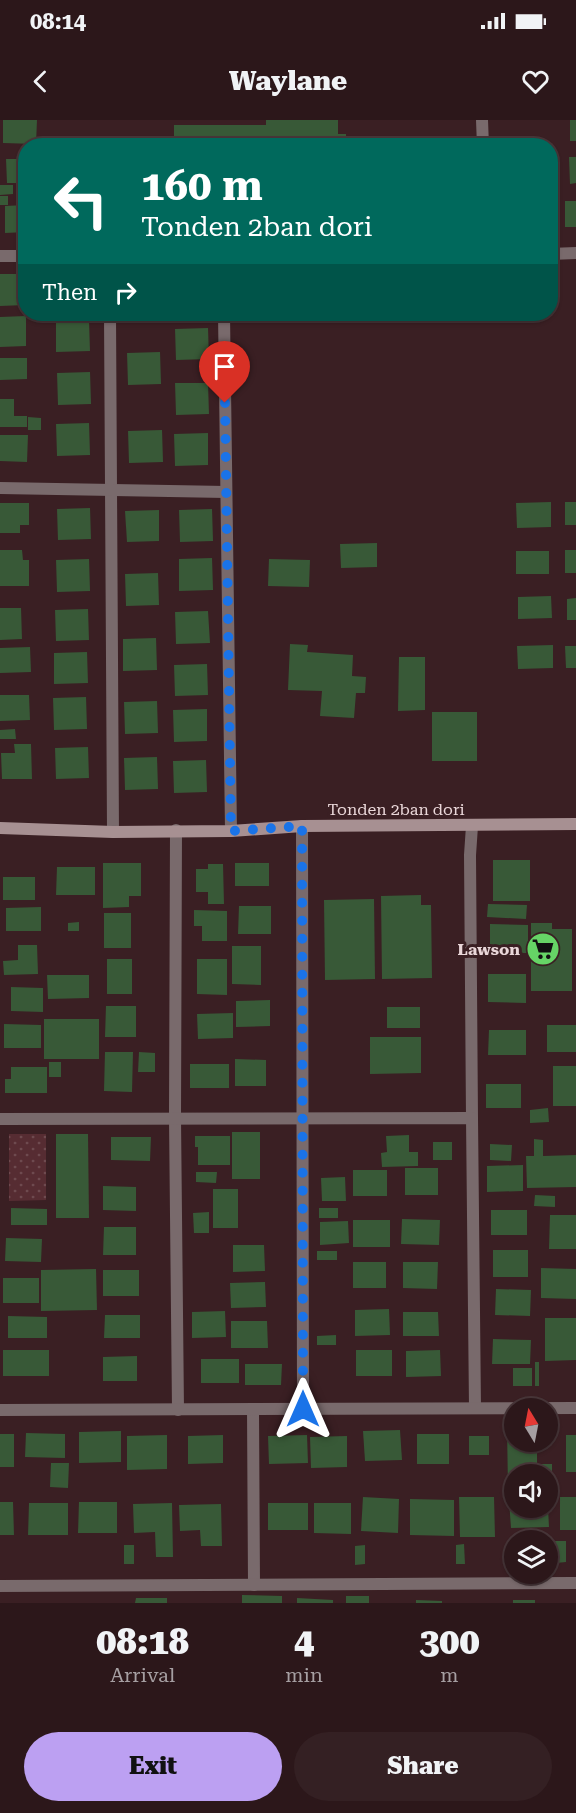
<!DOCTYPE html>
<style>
body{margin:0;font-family:"Roboto Serif",serif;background:#342023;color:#f1f3f6;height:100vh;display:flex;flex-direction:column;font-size:22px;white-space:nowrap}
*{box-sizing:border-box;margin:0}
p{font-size:20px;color:#a69fa2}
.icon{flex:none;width:33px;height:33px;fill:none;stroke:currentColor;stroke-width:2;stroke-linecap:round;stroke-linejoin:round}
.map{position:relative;height:1483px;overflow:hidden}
.drawer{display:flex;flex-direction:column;background:#2c171a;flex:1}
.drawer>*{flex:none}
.guide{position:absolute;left:18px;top:18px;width:540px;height:183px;border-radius:24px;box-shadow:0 2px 4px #0004,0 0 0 2px #483639;background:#00695c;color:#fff;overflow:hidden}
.needle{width:39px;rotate:350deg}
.controls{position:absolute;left:504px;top:1278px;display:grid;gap:12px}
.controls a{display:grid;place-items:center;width:54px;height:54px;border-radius:50%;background:#2c171a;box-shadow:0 2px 4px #0004,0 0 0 2px #483639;font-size:30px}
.pin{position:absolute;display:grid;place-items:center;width:51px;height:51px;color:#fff;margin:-62px -26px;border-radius:50% 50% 50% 0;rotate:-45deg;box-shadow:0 0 6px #0007}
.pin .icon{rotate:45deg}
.me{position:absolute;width:66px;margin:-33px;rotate:0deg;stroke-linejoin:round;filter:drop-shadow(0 0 4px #0008)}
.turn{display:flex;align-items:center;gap:21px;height:126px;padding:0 24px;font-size:27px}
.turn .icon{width:78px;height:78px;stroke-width:2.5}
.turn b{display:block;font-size:42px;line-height:51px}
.then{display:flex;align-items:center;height:57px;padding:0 24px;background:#0003;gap:12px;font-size:22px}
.eta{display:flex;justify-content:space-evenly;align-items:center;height:102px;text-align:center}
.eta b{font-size:36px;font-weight:800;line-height:42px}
.cta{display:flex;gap:12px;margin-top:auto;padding:12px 24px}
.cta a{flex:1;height:69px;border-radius:36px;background:#bca0f2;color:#111;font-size:24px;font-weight:800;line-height:69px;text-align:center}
.cta a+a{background:#342023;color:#f1f3f6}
.status{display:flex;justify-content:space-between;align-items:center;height:42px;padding:0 30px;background:#2c171a;direction:ltr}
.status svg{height:16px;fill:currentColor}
header{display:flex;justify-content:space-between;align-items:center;height:78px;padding:0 24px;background:#2c171a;font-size:27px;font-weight:800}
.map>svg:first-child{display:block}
.park{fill:url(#park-dots)}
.building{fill:#385937}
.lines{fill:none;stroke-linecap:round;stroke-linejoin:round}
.street{stroke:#796a6c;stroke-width:12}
.secondary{stroke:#a79092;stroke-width:12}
.route{stroke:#1a73e8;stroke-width:10;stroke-dasharray:0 18}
.labels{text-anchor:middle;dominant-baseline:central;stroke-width:6;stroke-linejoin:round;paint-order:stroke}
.street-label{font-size:16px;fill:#ead7d9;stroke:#3a1f23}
.poi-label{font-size:16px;font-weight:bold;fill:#ead7d9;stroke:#3a1f23;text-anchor:end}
</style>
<div class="status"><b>08:14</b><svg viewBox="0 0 49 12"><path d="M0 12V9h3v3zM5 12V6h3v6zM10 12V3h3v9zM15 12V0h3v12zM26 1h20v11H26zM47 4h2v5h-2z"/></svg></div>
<header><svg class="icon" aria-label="back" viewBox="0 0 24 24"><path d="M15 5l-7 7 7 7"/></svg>Waylane<svg class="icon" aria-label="heart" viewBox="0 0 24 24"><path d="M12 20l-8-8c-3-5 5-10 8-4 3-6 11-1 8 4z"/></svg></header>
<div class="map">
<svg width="576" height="1483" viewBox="0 0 576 1483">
<defs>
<pattern id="park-dots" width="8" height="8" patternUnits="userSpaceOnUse" patternTransform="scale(1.5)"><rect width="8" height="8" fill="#562c32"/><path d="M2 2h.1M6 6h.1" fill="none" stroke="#6e4a4f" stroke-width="1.8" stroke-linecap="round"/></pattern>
</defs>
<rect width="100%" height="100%" fill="#3a1f23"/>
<path class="park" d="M9 1014H46V1080L9 1081Z"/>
<g class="building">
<path d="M3 0H37L36 24 3 23Z"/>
<path d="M266 0H338V14H346V26H174V5H266Z"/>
<rect x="570" y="0" width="6" height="21"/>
<path d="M569 37H576V63L570 64Z"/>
<path d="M6 39H26V63H7Z"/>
<path d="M0 65H13V74L0 75Z"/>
<rect x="0" y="76" width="8" height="9"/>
<rect x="565" y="81" width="11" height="26"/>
<path d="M26 85V112L5 113V86Z"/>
<path d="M0 154H24L25 185 0 186Z"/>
<path d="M26 196V226L0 227V197Z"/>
<path d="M89 200 90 231 56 232V201Z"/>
<path d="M208 208 209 239 176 240 175 209Z"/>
<path d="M160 232 161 264 128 265 127 233Z"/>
<path d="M0 238H27V259L0 260Z"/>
<path d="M90 252 91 284 58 285 57 253Z"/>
<path d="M175 263H208L209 294 176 295Z"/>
<path d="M0 279H14V296H27V307H0Z"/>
<path d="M28 297 41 298V310H28Z"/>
<path d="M89 303 90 335 57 336 56 304Z"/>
<path d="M162 310 163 342 129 343 128 311Z"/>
<path d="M208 313V345L175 346 174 314Z"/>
<path d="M0 315H28L27 342 0 341Z"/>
<path d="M551 382V407L517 408 516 383Z"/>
<rect x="565" y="382" width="11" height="23"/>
<path d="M0 383H29V405H20V413H0Z"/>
<path d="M90 388 91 419 58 420 57 389Z"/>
<path d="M212 389 213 421 180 422 179 390Z"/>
<path d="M159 390V421L127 422 125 391Z"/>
<path d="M377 423V447L341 448 340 424Z"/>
<path d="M0 430H22L23 440H29V466H0Z"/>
<rect x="565" y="430" width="11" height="23"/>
<rect x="516" y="431" width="33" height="23"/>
<path d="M212 438 213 470 179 471V439Z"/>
<path d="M89 439 90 471 57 472 56 440Z"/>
<path d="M269 439 310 440 309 467 268 466Z"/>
<path d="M158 453 159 485 126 486 125 454Z"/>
<path d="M551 476 552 498 518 499V477Z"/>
<path d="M576 478V500H567V479Z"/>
<path d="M0 488H21L22 519 0 520Z"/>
<path d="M88 489 89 520 56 521 55 490Z"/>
<path d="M208 491 210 523 176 524 175 492Z"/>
<path d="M156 518 157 550 123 551V519Z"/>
<path d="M290 524 308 525 307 532 353 535 352 556 366 557 365 573H356L354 598 320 596 322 571 288 570Z"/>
<path d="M553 525V548L518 549 517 526Z"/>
<path d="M565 526H576V548H566Z"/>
<path d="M30 527 31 552 0 553V528Z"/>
<path d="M87 532 88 563 54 564V533Z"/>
<path d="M399 537H425V590L398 591Z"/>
<path d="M207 544 208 575 175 576 174 545Z"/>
<path d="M0 575H29L30 600 0 601Z"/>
<path d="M86 577 87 609 54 610 53 578Z"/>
<path d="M157 581 158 613 125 614 124 582Z"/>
<path d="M207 589V621L174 622 173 590Z"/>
<rect x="432" y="592" width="45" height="49"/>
<path d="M15 609 16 619H0V610Z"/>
<path d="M14 624H31L32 659H2L1 633H15Z"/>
<path d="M88 627 89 658 56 659 55 628Z"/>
<path d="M157 637 158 669 125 670 124 638Z"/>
<path d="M206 640 207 672 174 673 173 641Z"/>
<rect x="493" y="740" width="37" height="41"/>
<path d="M103 743H141V776H129V787L103 788Z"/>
<rect x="235" y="743" width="34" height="23"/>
<path d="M208 744H223L224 784H208V772H196V749H208Z"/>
<path d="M57 747H95V775H56Z"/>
<rect x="3" y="757" width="32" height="23"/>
<path d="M421 775V785H431L432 858 382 859 381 776Z"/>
<path d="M374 779 375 859 325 860 324 780Z"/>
<path d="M488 784 527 785 526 799 487 797Z"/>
<path d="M239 786H271V814H238Z"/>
<path d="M41 787V811H6V788Z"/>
<path d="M194 790 227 791V821H202V806H194Z"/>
<rect x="104" y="793" width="27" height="35"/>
<path d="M79 802V811H68V803Z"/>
<path d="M531 803H552V809H572V871H531Z"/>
<path d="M490 804 528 805V833H490Z"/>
<path d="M18 825H37L38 854 4 855 3 841 18 840Z"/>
<path d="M232 826H261V865L232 864Z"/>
<rect x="107" y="839" width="25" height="35"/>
<path d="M197 839H227V875L197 874Z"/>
<path d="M488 854H526V883L488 882Z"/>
<path d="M47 855H89V878L48 879Z"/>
<path d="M11 867 43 868V892L11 891Z"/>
<path d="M270 880V906L236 907V881Z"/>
<path d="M106 886H136V917H105Z"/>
<rect x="387" y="887" width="33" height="21"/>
<path d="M233 893V918L198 919 197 894Z"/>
<rect x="44" y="899" width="55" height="40"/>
<path d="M4 904 41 905V928H4Z"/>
<rect x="547" y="905" width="29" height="27"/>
<path d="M489 910H526V935H488Z"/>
<path d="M370 917H421V953L370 954Z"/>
<path d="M105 932H133L132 972 104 971Z"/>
<path d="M139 932 155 933V952H138Z"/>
<path d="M235 939 266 940V966H235Z"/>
<rect x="49" y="942" width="12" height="15"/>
<rect x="190" y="944" width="39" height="24"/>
<rect x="553" y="946" width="23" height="40"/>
<path d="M11 947H47V973H5V959H11Z"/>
<rect x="486" y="964" width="35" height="24"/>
<path d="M548 988 549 1002 530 1003V990Z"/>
<rect x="232" y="1012" width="28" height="47"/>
<path d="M56 1014H88L89 1098H56Z"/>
<path d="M409 1015V1032H418V1046L382 1047 381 1033 387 1032 386 1016Z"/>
<path d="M195 1016H230V1045H198V1027H195Z"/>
<path d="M111 1017H151L150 1041 111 1040Z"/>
<path d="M534 1019 543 1020V1036L576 1035V1067L527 1068 526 1036H534Z"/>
<rect x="433" y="1022" width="19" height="18"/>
<path d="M490 1024 512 1025 511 1041 490 1040Z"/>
<path d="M523 1045V1071L487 1072V1046Z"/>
<rect x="405" y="1048" width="33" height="27"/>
<rect x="353" y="1050" width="34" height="26"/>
<path d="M196 1052H217L216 1063 196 1062Z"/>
<path d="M345 1057 346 1081H322L321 1058Z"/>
<path d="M103 1066 136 1067V1091L103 1090Z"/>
<rect x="213" y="1069" width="25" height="39"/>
<path d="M535 1075 555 1076V1087L534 1086Z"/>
<path d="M11 1088 47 1089V1105H11Z"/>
<rect x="319" y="1088" width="19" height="10"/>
<rect x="491" y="1090" width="36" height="25"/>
<path d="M209 1092V1113H194L193 1093Z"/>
<path d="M550 1095H576V1129H549Z"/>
<path d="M402 1099 440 1100 439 1125 401 1124Z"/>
<rect x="353" y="1100" width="37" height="27"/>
<path d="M348 1101 349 1123 320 1125V1102Z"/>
<path d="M104 1107H136V1135H103Z"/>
<path d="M6 1118 42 1119 41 1142 5 1141Z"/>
<path d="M233 1125H264L265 1151 233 1152Z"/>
<rect x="493" y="1130" width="35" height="27"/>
<rect x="317" y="1131" width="20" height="9"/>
<rect x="353" y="1142" width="33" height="26"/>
<path d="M403 1142H438L437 1169 403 1168Z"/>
<path d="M541 1148 576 1149V1179L541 1178Z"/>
<path d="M96 1149 97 1190 41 1191V1150Z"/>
<rect x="103" y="1150" width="36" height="26"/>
<rect x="3" y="1158" width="36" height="25"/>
<path d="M265 1162 266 1187 231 1188 230 1163Z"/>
<path d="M496 1169 531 1170 530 1196 495 1195Z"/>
<path d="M389 1189 390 1215 355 1216V1190Z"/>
<path d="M225 1191 226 1217 192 1218V1192Z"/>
<path d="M403 1192H438L439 1216H403Z"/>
<path d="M105 1195H140V1218H104Z"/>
<path d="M8 1196 47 1197V1218H8Z"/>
<path d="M545 1198H576V1240L545 1241Z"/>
<path d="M231 1201H267L268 1228H231Z"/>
<path d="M336 1215V1225H317V1216Z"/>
<path d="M493 1219 531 1220 530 1244H492Z"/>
<rect x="3" y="1230" width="46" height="26"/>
<rect x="356" y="1230" width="36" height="26"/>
<path d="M440 1230 441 1256 406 1257V1231Z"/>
<path d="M137 1236V1261H103V1237Z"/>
<rect x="201" y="1239" width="38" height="24"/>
<rect x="535" y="1242" width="4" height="24"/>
<path d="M245 1244H282L281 1265H245Z"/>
<rect x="513" y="1248" width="19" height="18"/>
<path d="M507 1307H514V1322H537V1344H552V1368H548V1354H514V1369H508Z"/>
<path d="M400 1310 402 1340 365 1341 363 1311Z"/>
<path d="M121 1311V1342L79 1343V1312Z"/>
<path d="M26 1313 65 1314V1338L25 1337Z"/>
<rect x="0" y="1314" width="14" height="33"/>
<rect x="417" y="1314" width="32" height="30"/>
<path d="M167 1315V1349L127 1350V1316Z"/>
<path d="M223 1315V1343L188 1344V1316Z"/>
<path d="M307 1315 308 1343 269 1344 268 1316Z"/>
<rect x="566" y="1315" width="10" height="37"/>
<path d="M347 1316V1347L311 1348 310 1317Z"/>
<rect x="469" y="1316" width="20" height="19"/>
<path d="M51 1343H69L68 1368 50 1367Z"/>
<path d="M363 1377 399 1379 398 1413 361 1411Z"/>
<path d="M459 1377H494L495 1417H460Z"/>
<rect x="560" y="1377" width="16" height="33"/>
<path d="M410 1379 454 1380V1416L410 1415Z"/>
<path d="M509 1380H514V1388H548L549 1407 511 1408Z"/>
<path d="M0 1382H13L14 1415H0Z"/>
<path d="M79 1382H117V1413H78Z"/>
<path d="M29 1383H68V1415H28Z"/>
<path d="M172 1383 173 1437H156L155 1412 134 1413 133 1384Z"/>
<rect x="268" y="1383" width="40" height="27"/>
<path d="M314 1383H351V1414L314 1413Z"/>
<path d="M221 1384 222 1426H201L200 1410 180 1411 179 1385Z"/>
<path d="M555 1421H566V1442L556 1443Z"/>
<path d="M464 1424 465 1444H456V1425Z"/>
<rect x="124" y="1425" width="10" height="19"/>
<path d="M365 1425V1444L355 1445V1426Z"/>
<path d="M242 1475 282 1476V1483H242Z"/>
<rect x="346" y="1476" width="23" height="7"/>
<path d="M136 1478H167V1483H135Z"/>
<path d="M297 1478 333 1480V1483H297Z"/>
<path d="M416 1480 442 1481V1483H416Z"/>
<rect x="513" y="1480" width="22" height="3"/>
</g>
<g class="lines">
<g class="street">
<path d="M482 0 483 26"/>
<path d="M550 134 576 133"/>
<path d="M0 136H26"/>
<path d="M110 194 113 712"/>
<path d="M224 194 231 711"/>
<path d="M0 368 226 372"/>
<path d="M302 706 303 1289"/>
<path d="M472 706 470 735 472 998"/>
<path d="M176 710 175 998 178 1290"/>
<path d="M0 999 472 998 475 1288"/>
<path d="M253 1289 254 1465"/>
<path d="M0 1290 576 1288"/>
<path d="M0 1466 576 1463"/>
</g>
<path class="secondary" d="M0 708 113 712 231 711 302 706 576 704"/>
</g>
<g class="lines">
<path class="route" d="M225 283 231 711 302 706 303 1289"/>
</g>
<defs>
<symbol id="supermarket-disc" viewBox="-11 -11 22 22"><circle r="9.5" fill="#66d466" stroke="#3a1f23"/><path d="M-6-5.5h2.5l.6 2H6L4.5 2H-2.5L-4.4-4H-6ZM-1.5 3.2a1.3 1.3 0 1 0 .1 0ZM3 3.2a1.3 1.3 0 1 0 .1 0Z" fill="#111"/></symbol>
</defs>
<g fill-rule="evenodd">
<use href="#supermarket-disc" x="524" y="810" width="38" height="38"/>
</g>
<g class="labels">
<g class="street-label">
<text x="396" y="689">Tonden 2ban dori</text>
</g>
<g class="poi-label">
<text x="520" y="829">Lawson</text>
</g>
</g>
</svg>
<div class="controls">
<a><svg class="needle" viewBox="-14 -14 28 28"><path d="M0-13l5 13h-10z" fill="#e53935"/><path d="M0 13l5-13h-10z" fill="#a69fa2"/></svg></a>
<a><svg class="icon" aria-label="sound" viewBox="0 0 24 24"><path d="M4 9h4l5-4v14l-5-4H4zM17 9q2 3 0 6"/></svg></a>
<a><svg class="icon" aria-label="layers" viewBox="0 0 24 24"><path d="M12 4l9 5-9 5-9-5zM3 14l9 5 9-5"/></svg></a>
</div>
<div class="pin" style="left:225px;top:283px;background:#d93025"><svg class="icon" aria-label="arrive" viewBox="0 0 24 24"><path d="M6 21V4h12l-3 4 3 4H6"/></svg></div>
<svg class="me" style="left:303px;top:1289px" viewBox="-20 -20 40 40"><path d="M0-17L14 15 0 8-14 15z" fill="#1a73e8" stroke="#fff" stroke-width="4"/></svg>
<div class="guide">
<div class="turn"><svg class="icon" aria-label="left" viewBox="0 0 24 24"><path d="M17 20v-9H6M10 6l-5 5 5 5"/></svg><div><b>160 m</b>Tonden 2ban dori</div></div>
<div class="then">Then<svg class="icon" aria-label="right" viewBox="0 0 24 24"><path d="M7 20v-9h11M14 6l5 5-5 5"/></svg></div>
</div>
</div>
<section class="drawer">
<div class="eta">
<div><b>08:18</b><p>Arrival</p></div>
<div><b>4</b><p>min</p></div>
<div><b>300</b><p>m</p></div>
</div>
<div class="cta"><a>Exit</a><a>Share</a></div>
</section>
